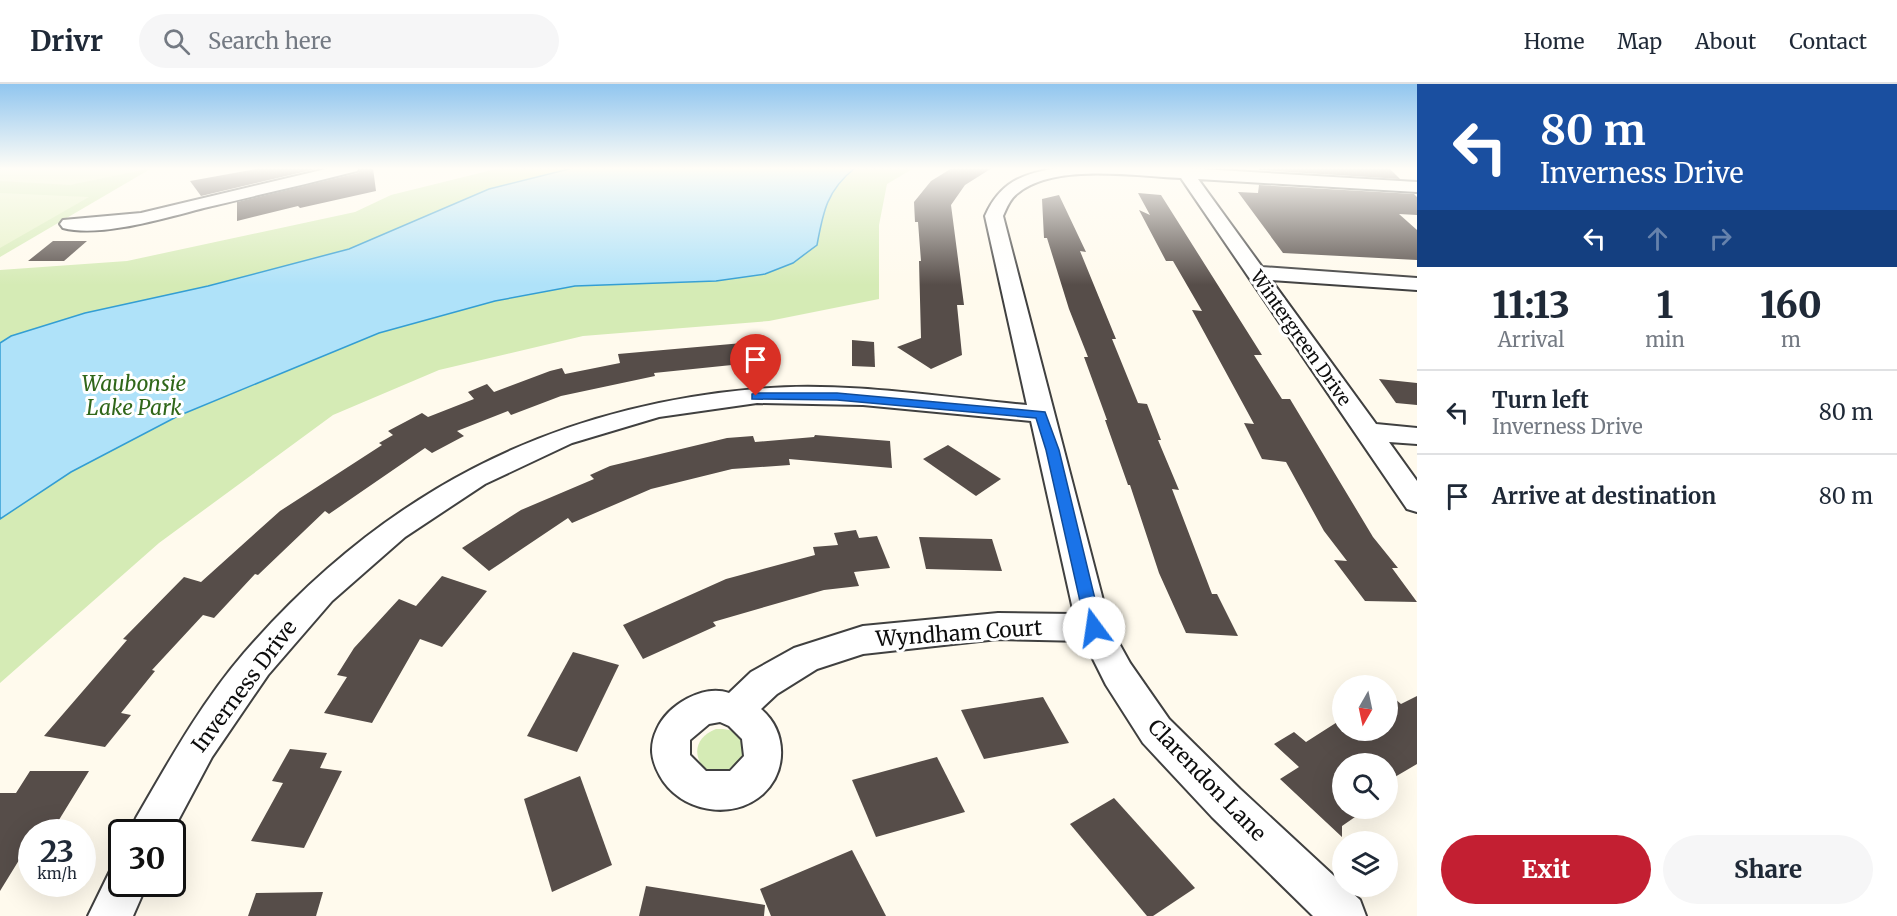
<!DOCTYPE html>
<style>
body{margin:0;font-family:Merriweather,serif;background:#f6f6f7;color:#1f2937;height:100vh;display:flex;flex-direction:column;font-size:22px;white-space:nowrap}
*{box-sizing:border-box;margin:0}
p{font-size:20px;color:#747a83}
.icon{flex:none;width:33px;height:33px;fill:none;stroke:currentColor;stroke-width:2;stroke-linecap:round;stroke-linejoin:round}
.map{position:relative;flex:1;overflow:hidden}
.panel{display:flex;flex-direction:column;background:#fff;width:480px}
.panel>*{flex:none}
.top-card{background:#1a4fa0;color:#fff;overflow:hidden}
.needle{width:39px;rotate:189deg}
.controls{position:absolute;left:1332px;top:591px;display:grid;gap:12px}
.controls a{display:grid;place-items:center;width:66px;height:66px;border-radius:50%;background:#fff;box-shadow:0 6px 24px #0002;font-size:30px}
.speed{position:absolute;left:18px;top:735px;display:flex;gap:12px;font-size:30px;font-weight:700;text-align:center}
.speed>*{display:grid;place-content:center;width:78px;height:78px;border-radius:50%;background:#fff;box-shadow:0 6px 24px #0002;line-height:1}
.speed small{font-size:15px;font-weight:400}
.speed .limit{border:3px solid #111;border-radius:9px;background:#fff;color:#111}
.pin{position:absolute;display:grid;place-items:center;width:51px;height:51px;color:#fff;margin:-62px -26px;border-radius:50% 50% 50% 0;rotate:-45deg;box-shadow:0 0 6px #0007}
.pin .icon{rotate:45deg}
.me{position:absolute;width:66px;margin:-33px;rotate:346deg;stroke-linejoin:round;filter:drop-shadow(0 0 4px #0008)}
.turn{display:flex;align-items:center;gap:21px;height:126px;padding:0 24px;font-size:27px}
.turn .icon{width:78px;height:78px;stroke-width:2.5}
.turn b{display:block;font-size:42px;line-height:51px}
.lanes{display:flex;align-items:center;height:57px;padding:0 24px;background:#0003;justify-content:center;gap:30px;direction:ltr}
.lanes .off{opacity:.35}
.eta{display:flex;justify-content:space-evenly;align-items:center;height:102px;text-align:center}
.eta b{font-size:36px;font-weight:800;line-height:42px}
.cta{display:flex;gap:12px;margin-top:auto;padding:12px 24px}
.cta a{flex:1;height:69px;border-radius:36px;background:#c31f32;color:#fff;font-size:24px;font-weight:800;line-height:69px;text-align:center}
.cta a+a{background:#f6f6f7;color:#1f2937}
ul{padding:0;list-style:none}
li{display:flex;align-items:center;gap:18px;height:84px;padding:0 24px;border-top:2px solid #e0e1e3}
li div{flex:1}
li b{display:block;font-size:22px}
li em{font-style:normal}
header{display:flex;align-items:center;gap:36px;box-sizing:border-box;height:84px;padding:0 30px;background:#fff;border-bottom:2px solid #e0e1e3}
header strong{font-size:28px}
nav{display:flex;gap:33px;margin-inline-start:auto;font-size:21px}
.search{width:420px;height:54px;background:#f6f6f7;display:flex;align-items:center;gap:15px;box-sizing:border-box;padding:0 21px;border-radius:33px;color:#747a83;font-size:22px}
main{display:flex;flex:1;min-height:0}
.map>svg:first-child{display:block}
.green{fill:#d5ebb5}
.pitch{fill:#e6f2c7}
.water{fill:#afe2f9;stroke:#339ed3;stroke-width:1.5}
.building{fill:#564d49}
.lines{fill:none;stroke-linecap:round;stroke-linejoin:round}
.street-casing{stroke:#404040;stroke-width:4}
.street{fill:#fff;fill-rule:evenodd}
.route{fill:#1a73e8;stroke:#114b97;stroke-width:1.5}
.labels{text-anchor:middle;dominant-baseline:central;stroke-width:6;stroke-linejoin:round;paint-order:stroke}
.far-street-label{font-size:18px;fill:#0d0d0d;stroke:#fff}
.park-label{font-size:21px;font-style:italic;fill:#30671a;stroke:#fff}
.street-label{font-size:21px;fill:#0d0d0d;stroke:#fff}
</style>
<header>
<strong>Drivr</strong>
<div class="search"><svg class="icon" aria-label="search" viewBox="0 0 24 24"><circle cx="10" cy="10" r="6"/><path d="M15 15l6 6"/></svg>Search here</div>
<nav><a>Home</a><a>Map</a><a>About</a><a>Contact</a></nav>
</header>
<main>
<div class="map">
<svg width="1417" height="832" viewBox="0 0 1417 832">
<rect width="100%" height="100%" fill="#fffaed"/>
<g class="green">
<path d="M0 84H152L0 173Z"/>
<path d="M500 84H914L887 100 879 141V215L769 237 583 252 439 286 333 331 159 459 0 599V186L127 177 355 128 391 111Z"/>
<path d="M716 645C738 644 744 652 747 672L732 690 707 687C691 672 695 653 716 645Z"/>
</g>
<g class="pitch">
<path d="M2 84H152L70 101 0 97V85Z"/>
<path d="M0 109 89 113 0 164Z"/>
</g>
<path class="water" d="M573 84H855C827 106 823 128 817 161L793 179 765 190 716 197 575 202 495 217 379 249 178 332 71 388 0 435V259L11 252 85 229 208 202 349 165 489 105Z"/>
<g class="building">
<path d="M261 84H320L201 112 190 97Z"/>
<path d="M361 84H373L376 107 300 124 298 122 237 137V118L358 89Z"/>
<path d="M952 84H992L965 101 951 121 964 221H957L962 271 931 285 897 263 921 254 919 177H921L918 138H915L914 118 931 97Z"/>
<path d="M1259 84H1389L1400 95 1259 86Z"/>
<path d="M1259 101 1414 110 1417 113V131L1399 130 1417 146V176L1283 169 1238 108 1258 109Z"/>
<path d="M1138 109 1161 111 1262 271H1254L1282 315H1290L1373 453 1398 484H1392L1417 518 1365 517 1334 476 1347 477 1324 447 1286 378 1262 375 1244 339 1254 340 1192 226 1202 227 1173 177H1166L1139 126 1150 131Z"/>
<path d="M1059 111 1086 168 1080 167 1116 255H1112L1138 319 1147 320 1161 356H1158L1179 406 1172 405 1212 510H1217L1238 552 1186 549 1159 489 1130 401H1128L1105 336H1107L1084 273H1088L1069 225 1047 154H1044L1042 115Z"/>
<path d="M53 157H87L64 177H28Z"/>
<path d="M852 256 874 258 875 283 852 282Z"/>
<path d="M754 258 761 278 654 289 655 292 561 312 511 331 508 327 457 347 464 352 432 369 425 364 329 430 325 427 258 491 255 490 214 534 203 531 152 586 155 587 121 629 131 631 105 663 44 652 127 556 123 555 184 493 201 498 280 427 382 361 379 359 393 351 388 347 422 329 428 333 474 315 468 308 487 300 494 308 550 287 562 284 565 290 620 279 618 270Z"/>
<path d="M1379 295 1417 299V321L1396 319Z"/>
<path d="M815 351 890 357 892 384 789 375 790 381 732 385 651 405 572 439 568 434 489 487 462 464 521 426 594 395 590 391 610 382 727 354 753 352 755 358 814 353Z"/>
<path d="M948 361 1001 395 976 412 923 375Z"/>
<path d="M856 446 859 454 877 452 890 484 854 488 859 502 824 506 713 538 716 542 643 575 623 541 726 495 815 471 813 463 838 461 834 449Z"/>
<path d="M919 453 992 455 1002 487 926 485Z"/>
<path d="M442 492 487 507 442 563 420 555 372 639 324 629 347 593 337 591 354 564 399 515 416 522Z"/>
<path d="M573 568 619 581 577 668 527 652Z"/>
<path d="M1388 609 1401 620 1417 612V680L1388 697V680H1342V724H1368L1342 742V753L1280 695 1299 683 1274 660 1294 648 1306 658 1342 635V646H1388Z"/>
<path d="M1043 613 1069 659 984 675 961 626Z"/>
<path d="M290 665 327 669 320 684 342 687 304 764 251 757 283 699 272 697Z"/>
<path d="M937 673 965 728 876 753 852 696Z"/>
<path d="M30 687H89L54 744H39L36 748H32V755L0 807V709H16Z"/>
<path d="M580 692 612 781 552 808 524 715Z"/>
<path d="M1114 714 1195 804 1153 832H1147L1070 740Z"/>
<path d="M852 766 886 832H771L760 805Z"/>
<path d="M646 802 765 821 764 832H639Z"/>
<path d="M323 808 316 832H248L256 809Z"/>
</g>
<g class="lines">
<defs>
<g id="street">
<path d="M330 84H359L357 87C307 100 258 111 208 123 168 133 102 154 63 144L60 140 63 136 141 129Z"/>
<path d="M1057 84H1185L1417 98V108L1198 95 1262 183 1417 194V206L1271 196 1376 340 1417 344V360L1389 358 1417 397V428L1407 425 1181 94C1136 92 1054 79 1018 109 1010 115 1007 123 1003 132L1110 543 1130 579 1169 635 1240 705 1360 816 1366 832H1313L1212 733 1143 659 1106 601 1084 557 998 555 863 570 817 585 777 610 761 625C787 647 788 687 763 710 732 738 679 727 660 692 651 676 649 662 657 645 668 621 703 600 729 609L751 588 794 564 863 542 998 529 1074 530 1031 337 863 321 757 319 659 333 572 359 485 400 405 453 332 517 268 591 212 673 172 748H130L136 734C169 677 201 619 244 569 381 411 547 323 756 305 846 297 938 313 1027 321L985 132C1000 98 1022 90 1057 84ZM720 638 729 642 742 655 744 672 730 687H706L690 671V656L709 640Z"/>
<path d="M122 780V800H147L133 832H88L111 785Z"/>
</g>
</defs>
<use href="#street" class="street-casing"/>
<use href="#street" class="street"/>
</g>
<linearGradient id="sky" x2="0" y2="1"><stop stop-color="#91c6ef"/><stop offset="0.42" stop-color="#fffdf7"/><stop offset="1" stop-color="#fffdf7" stop-opacity="0"/></linearGradient>
<rect width="1417" height="201" fill="url(#sky)"/>
<path class="route" d="M756 309H837L1045 328 1059 366 1102 544 1100 548 1094 550 1089 548 1086 544 1046 366 1036 334 837 316 752 315V310Z"/>
<g class="labels">
<g class="far-street-label">
<text transform="translate(1301 254) rotate(55)">Wintergreen Drive</text>
</g>
<g class="park-label">
<text x="134" y="299">Waubonsie<tspan x="134" dy="24">Lake Park</tspan></text>
</g>
<g class="street-label">
<text transform="translate(959 549) rotate(-4)">Wyndham Court</text>
<text transform="translate(244 602) rotate(-53)">Inverness Drive</text>
<text transform="translate(1207 696) rotate(46)">Clarendon Lane</text>
</g>
</g>
</svg>
<div class="controls">
<a><svg class="needle" viewBox="-14 -14 28 28"><path d="M0-13l5 13h-10z" fill="#e53935"/><path d="M0 13l5-13h-10z" fill="#747a83"/></svg></a>
<a><svg class="icon" aria-label="search" viewBox="0 0 24 24"><circle cx="10" cy="10" r="6"/><path d="M15 15l6 6"/></svg></a>
<a><svg class="icon" aria-label="layers" viewBox="0 0 24 24"><path d="M12 4l9 5-9 5-9-5zM3 14l9 5 9-5"/></svg></a>
</div>
<div class="speed"><div>23<small>km/h</small></div><div class="limit">30</div></div>
<div class="pin" style="left:756px;top:312px;background:#d93025"><svg class="icon" aria-label="arrive" viewBox="0 0 24 24"><path d="M6 21V4h12l-3 4 3 4H6"/></svg></div>
<svg class="me" style="left:1094px;top:544px" viewBox="-20 -20 40 40"><circle r="19" fill="#fff"/><path d="M0-13L10 11 0 6-10 11z" fill="#1a73e8"/></svg>
</div>
<section class="panel">
<div class="top-card">
<div class="turn"><svg class="icon" aria-label="left" viewBox="0 0 24 24"><path d="M17 20v-9H6M10 6l-5 5 5 5"/></svg><div><b>80 m</b>Inverness Drive</div></div>
<div class="lanes"><svg class="icon" aria-label="left" viewBox="0 0 24 24"><path d="M17 20v-9H6M10 6l-5 5 5 5"/></svg><svg class="icon off" aria-label="ahead" viewBox="0 0 24 24"><path d="M12 20V5M6 11l6-6 6 6"/></svg><svg class="icon off" aria-label="right" viewBox="0 0 24 24"><path d="M7 20v-9h11M14 6l5 5-5 5"/></svg></div>
</div>
<div class="eta">
<div><b>11:13</b><p>Arrival</p></div>
<div><b>1</b><p>min</p></div>
<div><b>160</b><p>m</p></div>
</div>
<ul>
<li><svg class="icon" aria-label="left" viewBox="0 0 24 24"><path d="M17 20v-9H6M10 6l-5 5 5 5"/></svg><div><b>Turn left</b><p>Inverness Drive</p></div><em>80 m</em></li>
<li><svg class="icon" aria-label="arrive" viewBox="0 0 24 24"><path d="M6 21V4h12l-3 4 3 4H6"/></svg><div><b>Arrive at destination</b></div><em>80 m</em></li>
</ul>
<div class="cta"><a>Exit</a><a>Share</a></div>
</section>
</main>
